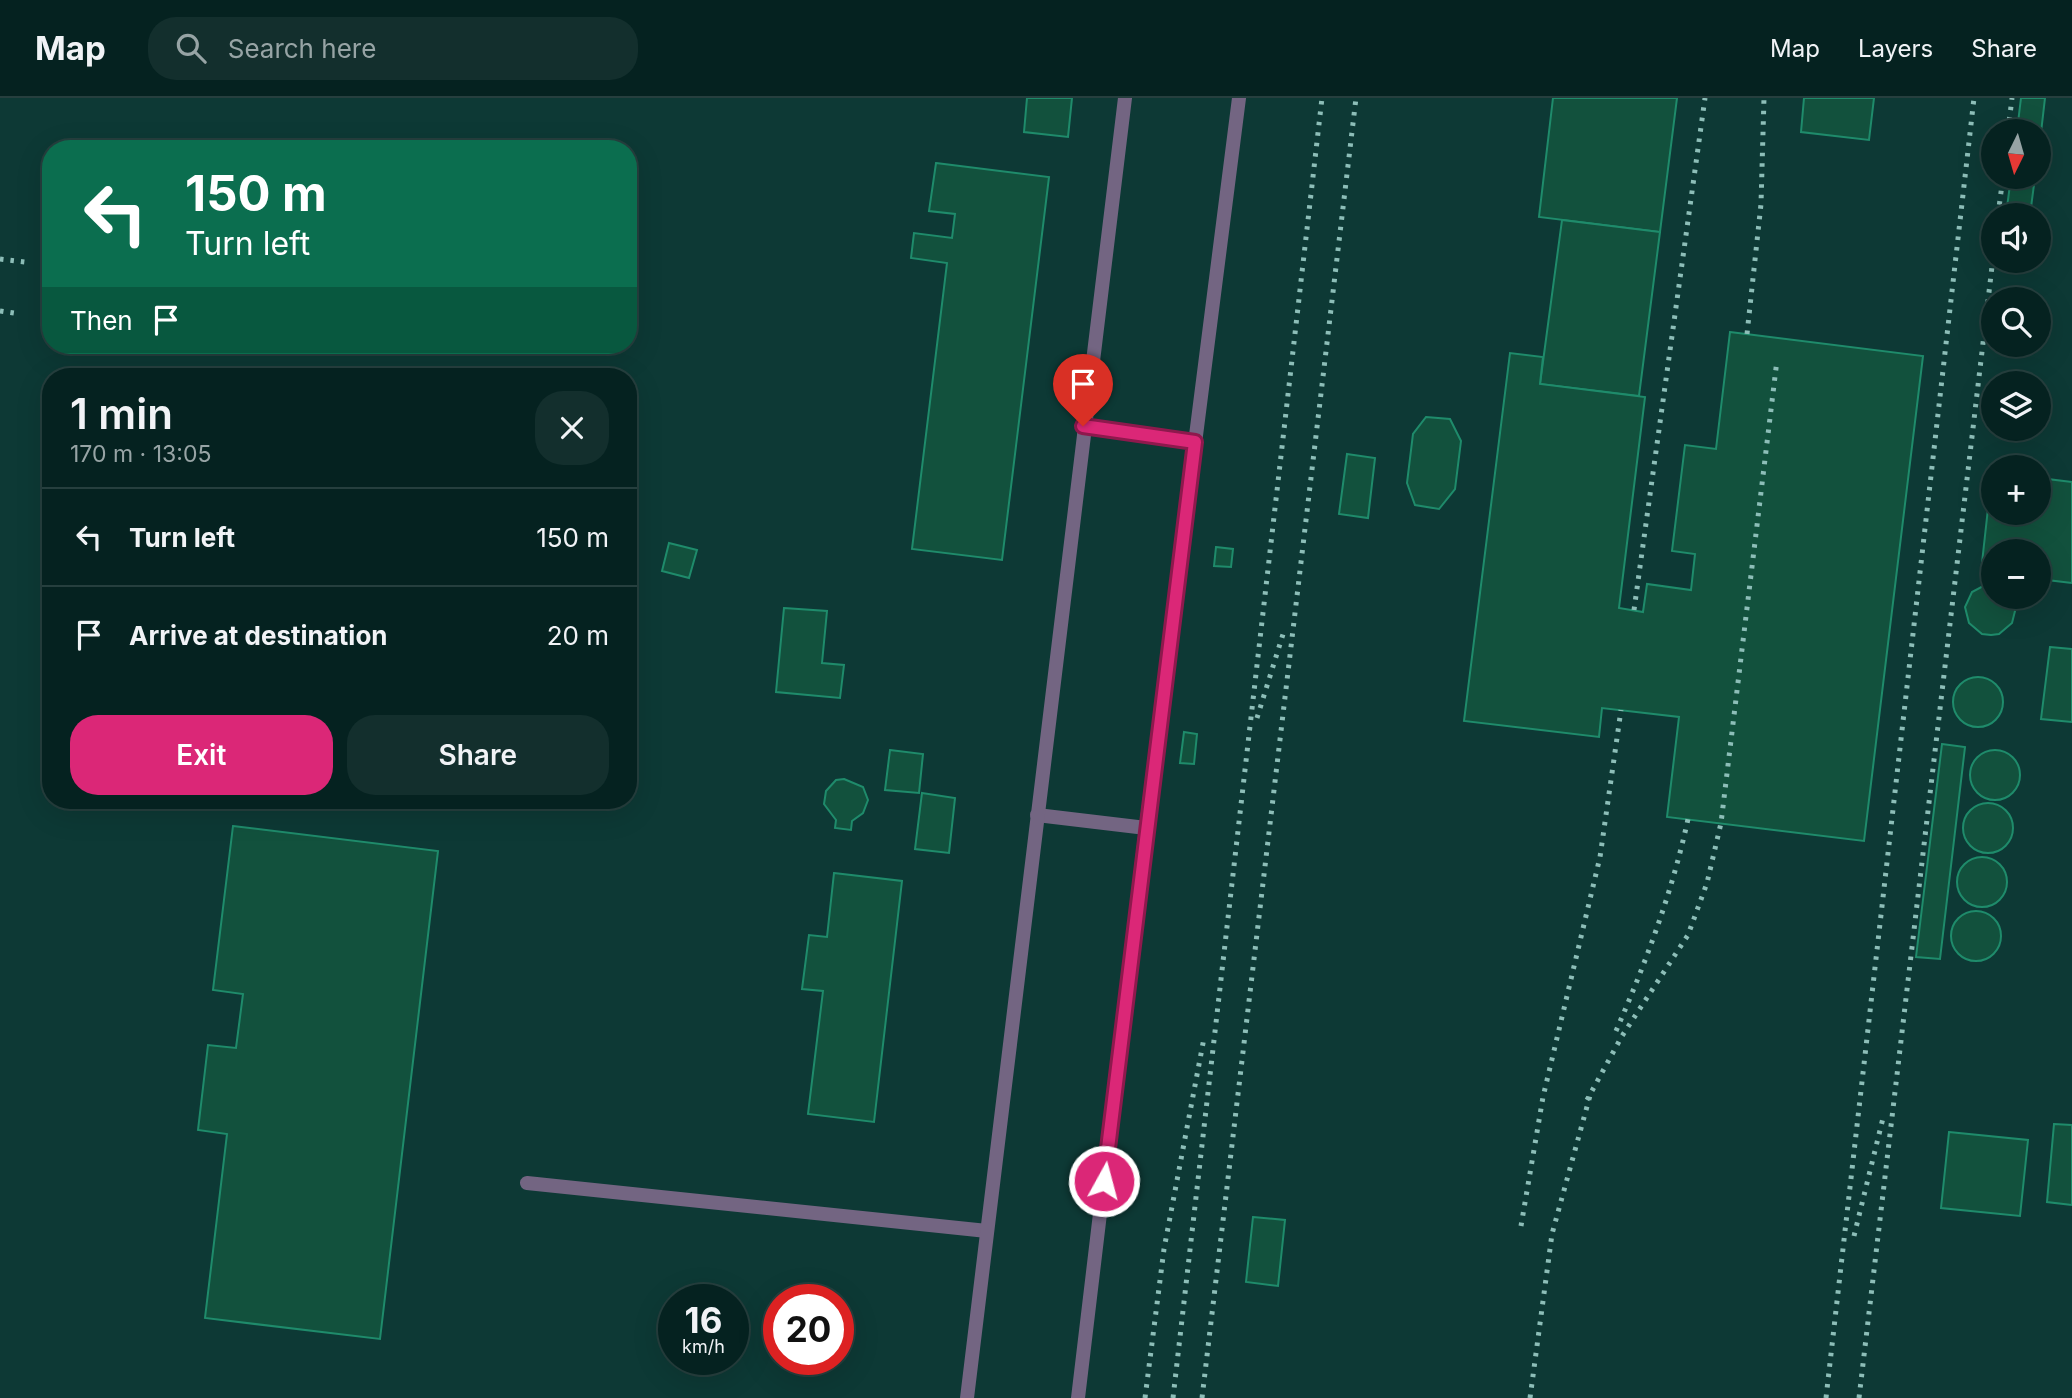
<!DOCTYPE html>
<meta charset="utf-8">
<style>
body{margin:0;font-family:Inter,sans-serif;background:#132f2d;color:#f1f3f6;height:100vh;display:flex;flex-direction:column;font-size:26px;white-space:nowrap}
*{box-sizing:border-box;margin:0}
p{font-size:23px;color:#97a4a5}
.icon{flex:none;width:38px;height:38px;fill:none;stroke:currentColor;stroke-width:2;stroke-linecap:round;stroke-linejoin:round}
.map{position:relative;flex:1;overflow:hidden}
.sheet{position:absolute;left:42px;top:270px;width:595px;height:441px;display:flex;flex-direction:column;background:#052220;border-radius:28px;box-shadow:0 7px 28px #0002,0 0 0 2px #263f3e}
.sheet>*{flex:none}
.hud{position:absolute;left:42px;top:42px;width:595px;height:214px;border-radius:28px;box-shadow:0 7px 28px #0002,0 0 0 2px #263f3e;background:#0b6e4f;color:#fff;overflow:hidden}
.needle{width:46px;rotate:185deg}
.controls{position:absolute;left:1981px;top:21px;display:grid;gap:14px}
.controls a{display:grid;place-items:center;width:70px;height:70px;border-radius:50%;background:#052220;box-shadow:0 7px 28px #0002,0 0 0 2px #263f3e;font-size:35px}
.speed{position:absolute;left:658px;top:1186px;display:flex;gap:14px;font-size:35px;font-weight:700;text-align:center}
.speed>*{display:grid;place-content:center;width:91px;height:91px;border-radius:50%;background:#052220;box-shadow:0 7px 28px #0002,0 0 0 2px #263f3e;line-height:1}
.speed small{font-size:18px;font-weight:400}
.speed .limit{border:10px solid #d22;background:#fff;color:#111}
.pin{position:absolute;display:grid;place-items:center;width:60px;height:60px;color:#fff;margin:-72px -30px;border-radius:50% 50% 50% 0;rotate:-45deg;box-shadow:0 0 7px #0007}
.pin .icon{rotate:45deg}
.me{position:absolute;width:77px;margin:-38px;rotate:7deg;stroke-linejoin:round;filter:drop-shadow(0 0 5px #0008)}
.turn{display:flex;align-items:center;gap:24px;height:147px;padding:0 28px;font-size:32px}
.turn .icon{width:91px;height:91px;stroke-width:2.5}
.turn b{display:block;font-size:49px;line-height:60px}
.then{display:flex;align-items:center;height:66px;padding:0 28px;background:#0003;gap:14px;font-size:26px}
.round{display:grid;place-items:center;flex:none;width:74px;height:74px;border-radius:28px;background:#132f2d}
.headline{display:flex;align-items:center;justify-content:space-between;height:119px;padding:0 28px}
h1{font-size:42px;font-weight:600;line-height:52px}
.cta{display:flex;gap:14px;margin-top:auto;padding:14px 28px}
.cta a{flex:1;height:80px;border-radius:28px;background:#db2777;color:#fff;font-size:28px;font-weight:600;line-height:80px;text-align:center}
.cta a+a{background:#132f2d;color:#f1f3f6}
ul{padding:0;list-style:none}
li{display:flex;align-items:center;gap:21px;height:98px;padding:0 28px;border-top:2px solid #263f3e}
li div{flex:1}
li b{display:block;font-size:26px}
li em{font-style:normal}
header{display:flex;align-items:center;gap:42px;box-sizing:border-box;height:98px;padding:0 35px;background:#052220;border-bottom:2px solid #263f3e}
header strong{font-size:33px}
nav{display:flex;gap:38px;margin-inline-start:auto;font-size:24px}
.search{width:490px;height:63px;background:#132f2d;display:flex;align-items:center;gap:18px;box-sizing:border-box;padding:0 24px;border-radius:28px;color:#97a4a5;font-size:26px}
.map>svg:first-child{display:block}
.built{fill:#0d3935;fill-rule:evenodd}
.building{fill:#12513d;stroke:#1f8b6b;stroke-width:2}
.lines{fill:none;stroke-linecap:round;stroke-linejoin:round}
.lane{stroke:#736582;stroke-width:14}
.rail{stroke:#8dbeb8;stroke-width:5;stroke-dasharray:3.5 7;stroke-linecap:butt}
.route-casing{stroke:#8e194d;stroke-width:18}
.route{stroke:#db2777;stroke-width:12}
</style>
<header>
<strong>Map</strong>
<div class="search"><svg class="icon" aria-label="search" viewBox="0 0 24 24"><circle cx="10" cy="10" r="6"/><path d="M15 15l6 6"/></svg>Search here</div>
<nav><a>Map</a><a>Layers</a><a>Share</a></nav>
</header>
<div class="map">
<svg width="2072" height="1300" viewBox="0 0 2072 1300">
<rect width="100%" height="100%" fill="#072e2b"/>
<path class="built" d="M0 0H2072V1300H0ZM1993 33H2039V79H1993ZM51 51H628V247H51ZM1993 117H2039V163H1993ZM1993 201H2039V247H1993ZM51 278H628V702H51ZM1993 285H2039V331H1993ZM1993 369H2039V415H1993ZM1993 453H2039V499H1993ZM674 1202H733V1262H674ZM779 1202H838V1262H779Z"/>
<g class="building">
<path d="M1027 0H1072L1068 39 1024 34Z"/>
<path d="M1553 0H1677L1660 134 1539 119Z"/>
<path d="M1804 0H1874L1869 42 1801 34Z"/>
<path d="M2021 0H2045L2039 52V33H2017Z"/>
<path d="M936 65 1049 79 1002 462 912 451 947 165 911 160 914 135 952 140 955 116 929 113Z"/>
<path d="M2011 79H2035L2030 117H2006Z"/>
<path d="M1562 122 1660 134 1639 298 1540 286Z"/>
<path d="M1730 234 1923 258 1864 743 1667 719 1679 619 1602 610 1599 639 1464 623 1510 255 1543 259 1540 286 1645 299 1619 510 1643 514 1647 486 1691 492 1695 456 1672 453 1685 347 1716 351Z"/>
<path d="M1426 319 1450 321 1461 343 1455 391 1439 411 1415 407 1407 385 1413 336Z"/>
<path d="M1347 356 1375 360 1368 420 1339 416Z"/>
<path d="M1992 374 1993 415H2039V380L2072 384V485L2039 481V453H1993V475L1981 474Z"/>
<path d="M669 445 697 452 689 480 662 473Z"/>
<path d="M1216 449 1233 451 1231 469 1214 468Z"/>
<path d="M1987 486H1993V499H2012L2016 509 2012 525 1999 536 1991 537 1982 536 1969 525 1965 509 1972 494Z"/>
<path d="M784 510 827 513 822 565 844 567 840 600 776 594Z"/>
<path d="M2050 549 2072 551V624L2041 621Z"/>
<circle cx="1978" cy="604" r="25"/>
<path d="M1184 634 1197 636 1194 666 1180 665Z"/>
<path d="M1942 646 1965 649 1940 861 1916 859Z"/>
<circle cx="1995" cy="677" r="25"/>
<path d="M890 652 923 656 919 695 885 692Z"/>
<path d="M844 681 863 689 868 702 863 715 852 723 851 732 835 730 836 722 824 706 826 693 836 682Z"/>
<path d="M922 695 955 700 949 755 915 751Z"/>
<circle cx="1988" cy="730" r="25"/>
<path d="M233 728 438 753 380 1241 205 1220 227 1036 198 1032 208 947 236 950 243 896 213 892Z"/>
<circle cx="1982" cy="784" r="25"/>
<path d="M834 775 902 783 874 1024 808 1016 823 893 802 891 809 837 827 839Z"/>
<circle cx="1976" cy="838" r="25"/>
<path d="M2054 1026 2072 1027V1107L2047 1104Z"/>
<path d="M1949 1034 2028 1042 2020 1118 1941 1110Z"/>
<path d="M1253 1119 1285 1122 1278 1188 1246 1184Z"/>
</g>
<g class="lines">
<g class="lane">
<path d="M1083 328 1195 344"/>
<path d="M1037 717 1146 730"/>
<path d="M527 1085 987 1133"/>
<path d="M967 1300 1125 0"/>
<path d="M1078 1300 1146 730 1239 0"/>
</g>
<g class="rail">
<path d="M2008 33 2012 0"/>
<path d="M1998 117 2003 79"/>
<path d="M0 161 25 164"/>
<path d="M0 213 20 216"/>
<path d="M1747 236 1761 106 1764 0"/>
<path d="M1634 512 1705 0"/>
<path d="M1257 620 1284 533"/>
<path d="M1616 933C1646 864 1672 795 1688 721"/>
<path d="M1587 1002 1622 938 1688 837 1707 785 1721 725 1777 262"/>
<path d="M1521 1128 1543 999 1600 759 1621 612"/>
<path d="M1854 1138 1884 1016"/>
<path d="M1145 1300 1164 1151 1204 940"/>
<path d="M1173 1300 1322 0"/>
<path d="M1202 1300 1356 0"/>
<path d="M1530 1300 1552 1136 1591 994"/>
<path d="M1826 1300 1974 0"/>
<path d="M1859 1300 1993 160"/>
</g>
</g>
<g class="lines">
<defs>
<path id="route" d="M1083 328 1195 344 1104 1083"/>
</defs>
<use href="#route" class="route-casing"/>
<use href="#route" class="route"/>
</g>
</svg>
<div class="controls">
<a><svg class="needle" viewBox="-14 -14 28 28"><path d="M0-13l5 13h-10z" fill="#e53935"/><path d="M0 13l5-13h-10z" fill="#97a4a5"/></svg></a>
<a><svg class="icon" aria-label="sound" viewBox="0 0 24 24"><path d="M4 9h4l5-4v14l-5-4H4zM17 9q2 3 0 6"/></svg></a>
<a><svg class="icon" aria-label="search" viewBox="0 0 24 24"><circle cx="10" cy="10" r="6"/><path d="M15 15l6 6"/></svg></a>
<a><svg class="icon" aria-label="layers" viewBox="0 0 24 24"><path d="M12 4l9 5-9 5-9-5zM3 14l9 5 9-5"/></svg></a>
<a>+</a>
<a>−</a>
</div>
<div class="speed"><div>16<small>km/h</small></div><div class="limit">20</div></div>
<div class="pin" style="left:1083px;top:328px;background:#d93025"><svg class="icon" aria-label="arrive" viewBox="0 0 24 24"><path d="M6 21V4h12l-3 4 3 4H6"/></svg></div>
<svg class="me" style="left:1104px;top:1083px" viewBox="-20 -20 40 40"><circle r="17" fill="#db2777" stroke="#fff" stroke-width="3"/><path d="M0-11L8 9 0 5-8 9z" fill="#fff"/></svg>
<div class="hud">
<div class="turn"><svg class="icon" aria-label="left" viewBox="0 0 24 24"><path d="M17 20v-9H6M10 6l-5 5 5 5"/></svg><div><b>150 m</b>Turn left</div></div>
<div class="then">Then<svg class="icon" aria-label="arrive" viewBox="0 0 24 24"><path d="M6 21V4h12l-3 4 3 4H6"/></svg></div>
</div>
<section class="sheet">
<div class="headline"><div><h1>1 min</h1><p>170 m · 13:05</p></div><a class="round"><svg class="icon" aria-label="close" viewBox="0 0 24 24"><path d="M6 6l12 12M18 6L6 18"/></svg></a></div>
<ul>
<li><svg class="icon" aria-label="left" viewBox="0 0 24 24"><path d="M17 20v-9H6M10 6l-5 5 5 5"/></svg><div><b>Turn left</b></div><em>150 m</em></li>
<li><svg class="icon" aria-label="arrive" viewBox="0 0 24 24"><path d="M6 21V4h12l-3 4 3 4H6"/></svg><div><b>Arrive at destination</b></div><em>20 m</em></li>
</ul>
<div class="cta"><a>Exit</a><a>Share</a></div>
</section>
</div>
